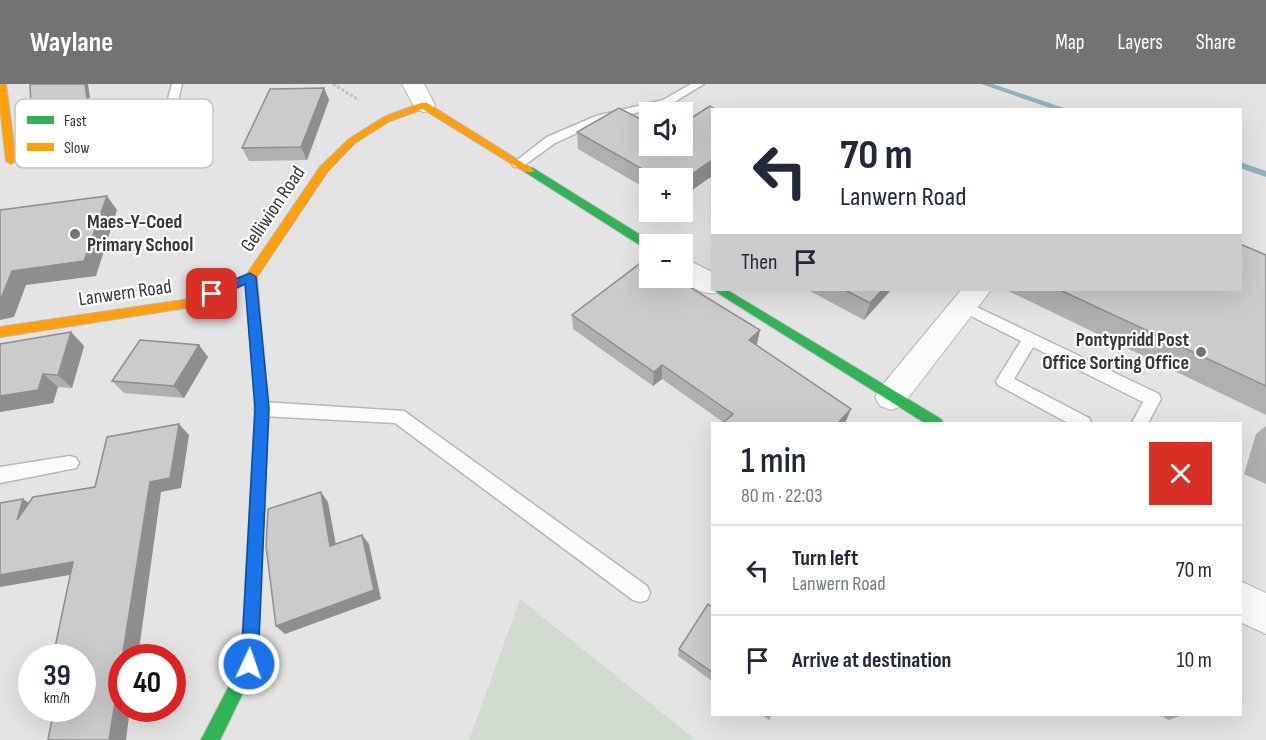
<!DOCTYPE html>
<meta charset="utf-8">
<style>
body{margin:0;font-family:"Sofia Sans Condensed",sans-serif;background:#f6f6f7;color:#1f2937;height:100vh;display:flex;flex-direction:column;font-size:22px;white-space:nowrap}
*{box-sizing:border-box;margin:0}
p{font-size:20px;color:#747a83}
.icon{flex:none;width:33px;height:33px;fill:none;stroke:currentColor;stroke-width:2;stroke-linecap:round;stroke-linejoin:round}
.map{position:relative;flex:1;overflow:hidden}
.side{position:absolute;left:711px;top:338px;width:531px;height:294px;display:flex;flex-direction:column;background:#fff;border-radius:0px;box-shadow:0 6px 24px #0002}
.side>*{flex:none}
.banner{position:absolute;left:711px;top:24px;width:531px;height:183px;border-radius:0px;box-shadow:0 6px 24px #0002;background:#fff;color:#1f2937;overflow:hidden}
.tools{position:absolute;left:639px;top:18px;display:grid;gap:12px}
.tools a{display:grid;place-items:center;width:54px;height:54px;border-radius:0px;background:#fff;box-shadow:0 6px 24px #0002;font-size:30px}
.speed{position:absolute;left:18px;top:560px;display:flex;gap:12px;font-size:30px;font-weight:700;text-align:center}
.speed>*{display:grid;place-content:center;width:78px;height:78px;border-radius:50%;background:#fff;box-shadow:0 6px 24px #0002;line-height:1}
.speed small{font-size:15px;font-weight:400}
.speed .limit{border:9px solid #d22;background:#fff;color:#111}
.pin{position:absolute;display:grid;place-items:center;width:51px;height:51px;color:#fff;margin:-26px;border-radius:12px;box-shadow:0 3px 9px #0006}
.me{position:absolute;width:66px;margin:-33px;rotate:3deg;stroke-linejoin:round;filter:drop-shadow(0 0 4px #0008)}
.turn{display:flex;align-items:center;gap:21px;height:126px;padding:0 30px;font-size:27px}
.turn .icon{width:78px;height:78px;stroke-width:2.5}
.turn b{display:block;font-size:42px;line-height:51px}
.then{display:flex;align-items:center;height:57px;padding:0 30px;background:#0003;gap:12px;font-size:22px}
.round{display:grid;place-items:center;flex:none;width:63px;height:63px;border-radius:0px;background:#f6f6f7}
.headline{display:flex;align-items:center;justify-content:space-between;height:102px;padding:0 30px}
h1{font-size:36px;font-weight:600;line-height:45px}
ul{padding:0;list-style:none}
li{display:flex;align-items:center;gap:18px;height:90px;padding:0 30px;border-top:2px solid #e0e1e3}
li div{flex:1}
li b{display:block;font-size:22px}
li em{font-style:normal}
header{display:flex;align-items:center;gap:36px;box-sizing:border-box;height:84px;padding:0 30px;background:#737374;color:#fff}
header strong{font-size:28px}
nav{display:flex;gap:33px;margin-inline-start:auto;font-size:21px}
.map>svg:first-child{display:block}
.green{fill:#d2dbd0}
.lines{fill:none;stroke-linecap:round;stroke-linejoin:round}
.stream{fill:#91b3bb;fill-rule:evenodd}
.lane-casing{stroke:#b7b7b8;stroke-width:3}
.street-casing{stroke:#b7b7b8;stroke-width:2}
.fast-casing{stroke:#b7b7b8;stroke-width:2}
.slow-casing{stroke:#b7b7b8;stroke-width:2}
.path{stroke:#c3c3c4;stroke-width:3;stroke-dasharray:3 2;stroke-linecap:butt}
.lane{fill:#fbfbfb;fill-rule:evenodd}
.street{fill:#fbfbfb;fill-rule:evenodd}
.fast{fill:#30b455;fill-rule:evenodd}
.slow{fill:#ff9f0a;fill-rule:evenodd}
.wall{fill:#afafaf}
.shaded-wall{fill:#8e8e8f}
.building{fill:#cbcbcc;stroke:#8e8e8f;stroke-width:1.5}
.route{fill:#1a73e8;stroke:#114b97;stroke-width:1.5}
.poi-dot{fill:#737374;stroke:#fff;stroke-width:2}
.labels{text-anchor:middle;dominant-baseline:central;stroke-width:4.5;stroke-linejoin:round;paint-order:stroke}
.street-label{font-size:20px;fill:#363637;stroke:#fff}
.poi-label{font-size:20px;font-weight:bold;fill:#363637;stroke:#fff;text-anchor:start}
.key{fill:#fff;stroke:#c3c3c3;stroke-width:1.5}
.key-label{font-size:16px;fill:#363637}
</style>
<header>
<strong>Waylane</strong>
<nav><a>Map</a><a>Layers</a><a>Share</a></nav>
</header>
<div class="map">
<svg width="1266" height="656" viewBox="0 0 1266 656">
<rect width="100%" height="100%" fill="#e4e4e5"/>
<path class="green" d="M520 515 696 656H469Z"/>
<g class="lines">
<g class="stream">
<path d="M981 0H993L1070 26H1056Z"/>
<path d="M1240 78 1266 87V93L1240 84Z"/>
</g>
<defs>
<g id="lane">
<path d="M172 0H182L168 59 162 63 156 59Z"/>
<path d="M691 0H704L671 20 604 37 555 59 522 83H514L512 80 547 53 596 32 663 16Z"/>
<path d="M964 217 1159 310 1161 315 1148 339H1132L1143 318 1033 263 1014 295 1089 334 1091 339H1068L998 301 996 297 1021 257 959 226 957 222Z"/>
<path d="M262 318 404 327 647 502 650 509 647 516 640 518 633 516 395 339 262 332 256 330 254 325 256 320Z"/>
<path d="M70 372 76 374 79 379 76 384 0 399V383Z"/>
</g>
<g id="street">
<path d="M402 0H424L435 21 432 26 424 28 416 26Z"/>
<path d="M682 173 712 188V206H724L722 208C704 213 693 203 678 194H682Z"/>
<path d="M961 206H991L902 322 891 326 880 322 875 313 880 304Z"/>
<path d="M1240 497 1266 509V550L1240 538Z"/>
</g>
<g id="fast">
<path d="M529 83 533 84 655 160H650V166L646 165 525 88V84Z"/>
<path d="M713 206H727L941 335 943 339H925Z"/>
<path d="M254 225 260 229 269 325 257 580 220 656H201L241 579 255 325 248 229Z"/>
</g>
<g id="slow">
<path d="M0 0H6L16 77 11 80 6 77 0 23Z"/>
<path d="M421 19H427L534 86 533 88H525L423 25 390 37 355 59 328 87 257 193 260 229 258 232 254 233 248 229 246 200 192 223 0 253V243L190 215 247 190 320 83 349 55 384 33Z"/>
</g>
</defs>
<use href="#lane" class="lane-casing"/>
<use href="#street" class="street-casing"/>
<use href="#fast" class="fast-casing"/>
<use href="#slow" class="slow-casing"/>
<path class="path" d="M333 0 359 16"/>
<use href="#lane" class="lane"/>
<use href="#street" class="street"/>
<use href="#fast" class="fast"/>
<use href="#slow" class="slow"/>
</g>
<g class="wall">
<path d="M324 4 329 16 307 76 249 77 242 64Z"/>
<path d="M712 26V92L682 113V94H650V107L578 65 577 48 650 62Z"/>
<path d="M1266 171V331L1006 206H1240Z"/>
<path d="M808 206H891L864 236Z"/>
<path d="M572 231 760 246 756 261 851 325 845 339H723V338L662 295 653 302 573 245Z"/>
<path d="M71 248 84 262 72 304 58 303 53 319 0 328V259L1 260Z"/>
<path d="M208 273 184 314 124 309 112 297Z"/>
<path d="M1266 342V400L1244 390 1256 350Z"/>
<path d="M712 523V597L678 572 679 565Z"/>
<path d="M760 630H773L769 636Z"/>
<path d="M1159 630H1185L1169 636Z"/>
</g>
<g class="shaded-wall">
<path d="M85 0H88L97 61 80 65V70L38 81 33 74Z"/>
<path d="M324 4 329 16 307 76 301 63Z"/>
<path d="M712 76V92L682 113V97Z"/>
<path d="M107 112 117 126 96 192 26 201 14 233 0 236V217L12 187Z"/>
<path d="M882 206H891L864 236 870 219Z"/>
<path d="M760 246 757 260 746 270 749 256Z"/>
<path d="M71 248 84 262 72 304 58 291Z"/>
<path d="M199 261 208 273 184 314 174 302Z"/>
<path d="M662 281V295L653 302 654 288Z"/>
<path d="M43 290 58 303 53 319 0 328V312Z"/>
<path d="M851 325 845 339H838Z"/>
<path d="M179 340 189 351 181 404 161 408 138 573H122L150 398Z"/>
<path d="M321 408 328 418 338 472 330 462Z"/>
<path d="M23 415 38 425 17 436Z"/>
<path d="M362 451 369 460 381 515 285 550 276 542Z"/>
<path d="M73 478 87 488 0 503V491Z"/>
<path d="M122 577V624H130L126 656H109Z"/>
<path d="M43 624H65L59 630Z"/>
</g>
<g class="building">
<path d="M30 0H85L92 54 75 58V63L33 74Z"/>
<path d="M324 4 301 63 242 64 270 5Z"/>
<path d="M710 22 716 26H712V76L682 97V94H658L577 48 619 24 650 40V62H682V40Z"/>
<path d="M107 112 84 177 12 187 0 217V126Z"/>
<path d="M1240 160 1266 171V302L1060 206H1240Z"/>
<path d="M646 175 650 177V194H675L760 246 749 256 851 325 838 339H723L733 330 662 281 654 288 572 231Z"/>
<path d="M845 206H882L870 219Z"/>
<path d="M71 248 58 291 43 290 38 306 0 312V260Z"/>
<path d="M140 256 199 261 174 302 112 297Z"/>
<path d="M179 340 170 394 150 398 109 656H48L54 624H82V573H53L73 478 0 491V419L23 415 17 436 33 413 95 403 107 353Z"/>
<path d="M321 408 330 462 362 451 374 506 276 542 266 462 268 425Z"/>
<path d="M708 520 712 523V588L679 565Z"/>
</g>
<path class="route" d="M250 189 256 193 269 324 258 580 256 587 249 589 243 587 241 580 255 324 245 200 212 215 206 210 207 207Z"/>
<g class="poi-dot">
<circle cx="75" cy="150" r="6"/>
<circle cx="1201" cy="268" r="6"/>
</g>
<g class="labels">
<g class="street-label">
<text transform="translate(273 125) rotate(-56)">Gelliwion Road</text>
<text transform="translate(125 209) rotate(-8)">Lanwern Road</text>
</g>
<g class="poi-label">
<text x="87" y="138">Maes-Y-Coed<tspan x="87" dy="23">Primary School</tspan></text>
<text x="1189" y="256" text-anchor="end">Pontypridd Post<tspan x="1189" dy="23">Office Sorting Office</tspan></text>
</g>
</g>
<rect x="15" y="15" width="198" height="69" rx="9" class="key"/>
<rect x="27" y="32" width="27" height="8" fill="#30b455"/>
<rect x="27" y="59" width="27" height="8" fill="#ff9f0a"/>
<g class="key-label">
<text x="64" y="42">Fast</text>
<text x="64" y="69">Slow</text>
</g>
</svg>
<div class="tools">
<a><svg class="icon" aria-label="sound" viewBox="0 0 24 24"><path d="M4 9h4l5-4v14l-5-4H4zM17 9q2 3 0 6"/></svg></a>
<a>+</a>
<a>−</a>
</div>
<div class="speed"><div>39<small>km/h</small></div><div class="limit">40</div></div>
<div class="pin" style="left:212px;top:210px;background:#d93025"><svg class="icon" aria-label="arrive" viewBox="0 0 24 24"><path d="M6 21V4h12l-3 4 3 4H6"/></svg></div>
<svg class="me" style="left:249px;top:580px" viewBox="-20 -20 40 40"><circle r="17" fill="#1a73e8" stroke="#fff" stroke-width="3"/><path d="M0-11L8 9 0 5-8 9z" fill="#fff"/></svg>
<div class="banner">
<div class="turn"><svg class="icon" aria-label="left" viewBox="0 0 24 24"><path d="M17 20v-9H6M10 6l-5 5 5 5"/></svg><div><b>70 m</b>Lanwern Road</div></div>
<div class="then">Then<svg class="icon" aria-label="arrive" viewBox="0 0 24 24"><path d="M6 21V4h12l-3 4 3 4H6"/></svg></div>
</div>
<section class="side">
<div class="headline"><div><h1>1 min</h1><p>80 m · 22:03</p></div><a class="round" style="background:#d93025;color:#fff"><svg class="icon" aria-label="close" viewBox="0 0 24 24"><path d="M6 6l12 12M18 6L6 18"/></svg></a></div>
<ul>
<li><svg class="icon" aria-label="left" viewBox="0 0 24 24"><path d="M17 20v-9H6M10 6l-5 5 5 5"/></svg><div><b>Turn left</b><p>Lanwern Road</p></div><em>70 m</em></li>
<li><svg class="icon" aria-label="arrive" viewBox="0 0 24 24"><path d="M6 21V4h12l-3 4 3 4H6"/></svg><div><b>Arrive at destination</b></div><em>10 m</em></li>
</ul>
</section>
</div>
